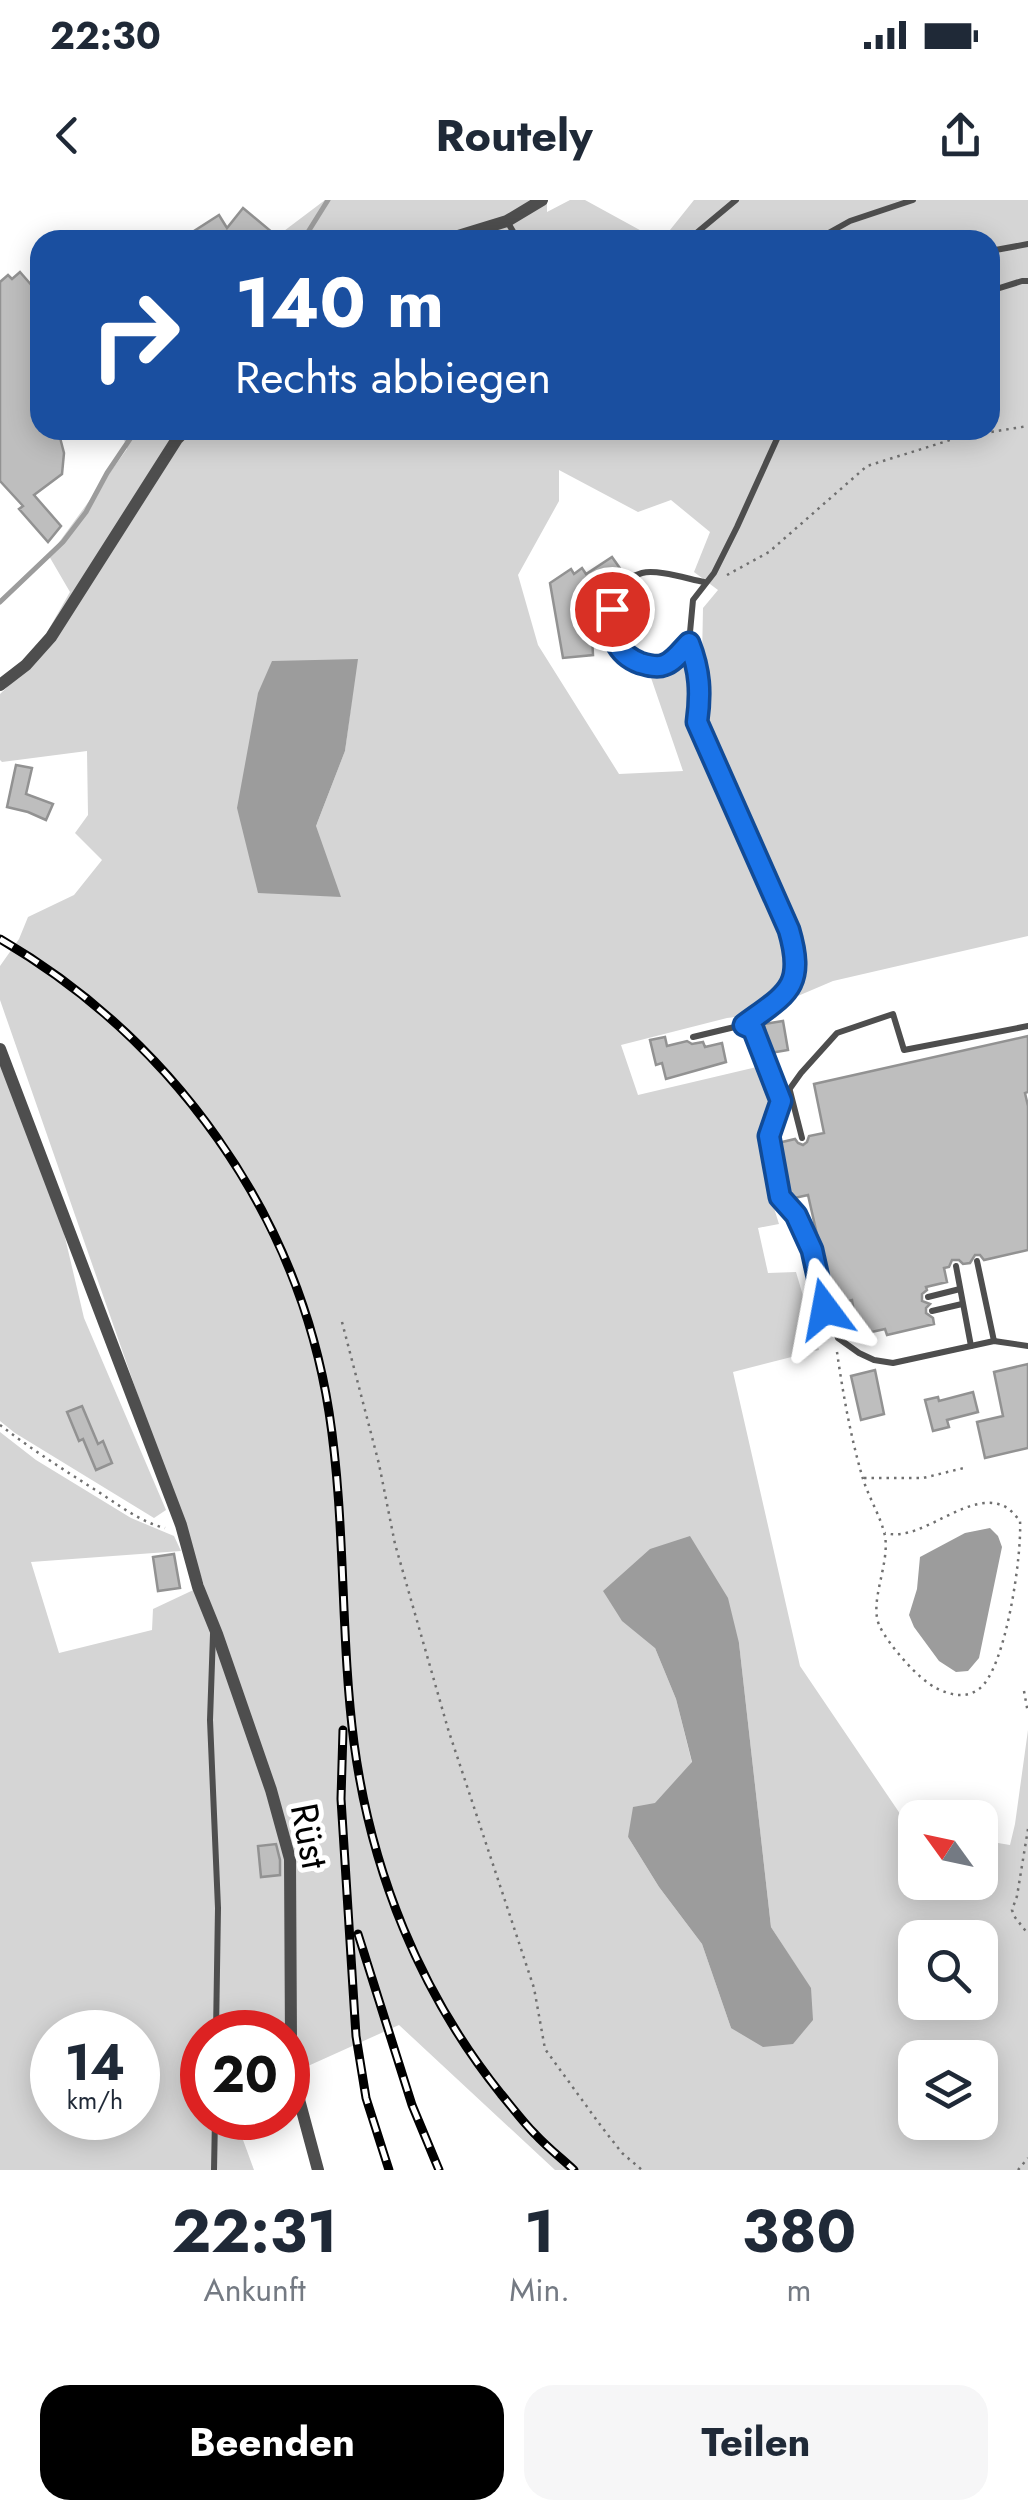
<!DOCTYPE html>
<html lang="de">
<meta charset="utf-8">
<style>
body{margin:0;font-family:Jost,sans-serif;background:#f6f6f7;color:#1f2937;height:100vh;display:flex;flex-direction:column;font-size:38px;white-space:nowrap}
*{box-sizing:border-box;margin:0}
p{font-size:32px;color:#747a83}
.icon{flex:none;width:55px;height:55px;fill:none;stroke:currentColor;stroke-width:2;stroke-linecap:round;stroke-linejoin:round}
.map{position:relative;height:1970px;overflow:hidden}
.details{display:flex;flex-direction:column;background:#fff;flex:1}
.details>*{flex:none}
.guide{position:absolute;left:30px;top:30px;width:970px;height:210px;border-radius:30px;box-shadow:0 5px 25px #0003;background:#1a4fa0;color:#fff;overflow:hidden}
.needle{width:65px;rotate:303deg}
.buttons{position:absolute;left:898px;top:1600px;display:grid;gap:20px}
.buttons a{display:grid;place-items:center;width:100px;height:100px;border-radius:20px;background:#fff;box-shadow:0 5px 25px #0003;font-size:50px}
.speed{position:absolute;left:30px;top:1810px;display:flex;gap:20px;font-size:50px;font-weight:700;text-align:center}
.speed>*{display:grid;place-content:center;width:130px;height:130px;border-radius:50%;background:#fff;box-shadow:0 5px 25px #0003;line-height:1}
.speed small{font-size:25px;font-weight:400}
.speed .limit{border:15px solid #d22;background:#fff;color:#111}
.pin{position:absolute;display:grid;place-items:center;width:85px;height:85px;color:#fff;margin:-42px;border:5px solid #fff;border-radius:50%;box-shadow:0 2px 10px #0007}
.me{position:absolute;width:110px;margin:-55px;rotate:347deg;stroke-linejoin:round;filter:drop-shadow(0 0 8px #0008)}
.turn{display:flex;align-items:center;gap:35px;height:210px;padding:0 40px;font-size:45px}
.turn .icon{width:130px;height:130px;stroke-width:2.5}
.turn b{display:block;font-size:70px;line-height:85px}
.eta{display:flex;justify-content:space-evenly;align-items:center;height:170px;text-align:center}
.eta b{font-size:60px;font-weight:700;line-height:70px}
.button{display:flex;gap:20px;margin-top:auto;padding:20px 40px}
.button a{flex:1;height:115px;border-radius:30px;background:#000;color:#fff;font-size:40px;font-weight:700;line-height:115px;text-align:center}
.button a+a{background:#f6f6f7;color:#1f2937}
.status{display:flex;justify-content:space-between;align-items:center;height:70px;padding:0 50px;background:#fff;direction:ltr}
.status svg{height:28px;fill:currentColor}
header{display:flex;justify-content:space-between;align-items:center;height:130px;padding:0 40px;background:#fff;font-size:45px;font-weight:700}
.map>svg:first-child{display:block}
.green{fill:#d5d5d5;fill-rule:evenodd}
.water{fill:#9c9c9c}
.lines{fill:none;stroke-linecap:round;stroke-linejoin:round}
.stream{stroke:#9c9c9c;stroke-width:5}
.building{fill:#bebebe;stroke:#929292;stroke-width:2.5}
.path{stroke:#707070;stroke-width:2.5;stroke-dasharray:2.5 5;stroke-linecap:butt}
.lane{stroke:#4e4e4e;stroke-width:6}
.street{stroke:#4e4e4e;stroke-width:12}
.rail-casing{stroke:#000;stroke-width:9}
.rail{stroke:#fff;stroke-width:5;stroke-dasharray:15;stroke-linecap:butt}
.route-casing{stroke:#114b97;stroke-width:25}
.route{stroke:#1a73e8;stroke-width:18}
.labels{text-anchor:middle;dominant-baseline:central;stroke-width:10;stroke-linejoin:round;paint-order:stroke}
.street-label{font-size:38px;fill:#000;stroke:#fff}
</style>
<div class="status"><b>22:30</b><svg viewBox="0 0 49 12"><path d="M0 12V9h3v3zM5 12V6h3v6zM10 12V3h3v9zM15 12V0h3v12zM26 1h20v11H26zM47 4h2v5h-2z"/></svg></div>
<header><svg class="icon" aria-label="back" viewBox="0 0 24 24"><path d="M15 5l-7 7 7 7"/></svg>Routely<svg class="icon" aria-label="share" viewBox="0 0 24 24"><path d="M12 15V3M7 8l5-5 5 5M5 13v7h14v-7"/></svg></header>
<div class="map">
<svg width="1028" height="1970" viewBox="0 0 1028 1970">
<rect width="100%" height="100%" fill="#fff"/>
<g class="green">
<path d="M325 0H547V12L570 0H585L658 40H272Z"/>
<path d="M694 0H1028V736L833 781 753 815 727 818 621 845 638 895 761 866 770 906C765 916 760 925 759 936 758 959 772 1001 779 1024L758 1028 768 1073 796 1072 819 1150 733 1172 800 1466 909 1627 915 1629V1682H980V1640L1010 1645 1015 1624 1028 1530V1970H555L399 1825 288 1875V1832H202V1918H235L254 1970H0V1232L36 1260 131 1318 174 1336 181 1351 31 1362 59 1453 152 1430 153 1409 204 1385 0 800V766L19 739 28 717 74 695 102 660 75 633 88 615 87 551 2 562 0 560V494L26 469 70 392 49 356 127 249 121 230H990V40H662ZM559 270 638 312 671 300 710 332 694 372 718 390 703 408 702 459 648 469 683 571 619 574 538 445 518 375 559 301ZM357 459 345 551 316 626ZM739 1443 771 1727 811 1789 731 1828 702 1744 659 1687 628 1637 692 1563 676 1499 655 1448ZM915 1738H980V1802H915ZM52 1832H138V1918H52ZM915 1858H980V1922H915Z"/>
<path d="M0 861 51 978 84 1118 166 1310 154 1318 15 1233 0 1221Z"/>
</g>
<g class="water">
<path d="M358 459 345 551 316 626 341 697 258 693 237 608 258 493 272 461Z"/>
<path d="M990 1328 998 1336 1002 1347 979 1458 968 1471 956 1472 939 1461 914 1427 909 1415 917 1389 920 1357 965 1333Z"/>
<path d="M690 1336 728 1398 739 1443 771 1727 811 1788 813 1820 793 1844 763 1847 731 1828 702 1744 659 1687 628 1637 633 1607 655 1603 692 1562 676 1499 655 1448 622 1421 603 1391 650 1349Z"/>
</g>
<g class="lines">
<g class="stream">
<path d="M303 40 328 0"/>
<path d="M0 402 63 342 86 312 107 273 136 230"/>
</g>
</g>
<g class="building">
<path d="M243 8 273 33 266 40H180L219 15 227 28Z"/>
<path d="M20 72 40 95V159L32 165 40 173V230H58L64 253 62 274 34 295 61 326 48 342 19 309 23 306 0 281V82L8 75 12 79Z"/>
<path d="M612 357 624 374 611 390 582 412 597 418 598 429 592 435 593 455 563 458 550 383 571 369 574 374 582 368 586 374Z"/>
<path d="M16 565 32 568 26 594 53 604 46 620 28 612 7 607Z"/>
<path d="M783 821 788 850 770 853 764 824Z"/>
<path d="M1028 836V892L1025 893 1028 906V1050L984 1060 980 1055H975L970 1063 963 1064 959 1060H952L949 1067 944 1068 947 1082 926 1087 927 1090 922 1094V1101L930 1104 926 1108V1113L933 1118 934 1124 887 1135 885 1129 858 1135 852 1100 833 1105 808 995 790 999 778 943 795 939 798 943 803 945 807 942 809 936 824 933 814 884Z"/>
<path d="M665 837 667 846 687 841 692 844 703 842 705 847 722 843 726 862 666 879 662 863 656 865 650 840Z"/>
<path d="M1028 1164V1248L985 1258 977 1222 1003 1216 994 1172Z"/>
<path d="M875 1170 884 1214 861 1220 851 1176Z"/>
<path d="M973 1192 978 1212 947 1220 949 1227 933 1231 925 1200 938 1197 939 1201Z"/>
<path d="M82 1206 98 1244 103 1241 112 1263 96 1270 83 1239 79 1241 67 1212Z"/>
<path d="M174 1354 180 1388 158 1391 153 1357Z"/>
<path d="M276 1644 280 1660V1675L261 1677 258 1646Z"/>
</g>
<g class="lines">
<g class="path">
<path d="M727 375 769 352 867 266 960 237 1028 226"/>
<path d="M342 1122 379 1264 395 1344 448 1529 534 1788 545 1849 601 1926 622 1953 642 1970"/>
<path d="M837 1152C843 1194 851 1239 863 1279 869 1298 881 1317 885 1336 890 1365 868 1403 880 1427 889 1445 918 1479 936 1488 950 1495 966 1499 979 1489 1006 1469 1022 1355 1020 1321 1017 1317 1013 1313 1009 1309 972 1284 923 1344 885 1333"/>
<path d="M0 1225C31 1249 64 1270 97 1291 119 1305 140 1322 165 1328"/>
<path d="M864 1278H923L964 1268"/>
<path d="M1024 1491 1028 1513"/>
<path d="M1028 1629 1017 1696 1012 1710 1014 1716 1028 1734"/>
<path d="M1018 1970 1028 1958"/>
</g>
<g class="lane">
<path d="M507 21 518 40"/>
<path d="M688 40 736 0"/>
<path d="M816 40 850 21 913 0"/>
<path d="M990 51 1028 44"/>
<path d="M990 91 1022 81H1028"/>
<path d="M689 443C682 450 675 461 665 465 659 467 649 466 642 464 601 451 600 384 642 373 657 369 688 379 704 382"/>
<path d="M743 825C786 795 806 788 789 730L697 522 701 493 700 477 689 443 693 400 714 373 737 327 781 230"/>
<path d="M1028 826 904 850 893 814 837 833 801 873 781 901 769 936 779 997 796 1015 812 1050 825 1109 838 1138 859 1153 874 1160 893 1163 994 1141 1028 1146"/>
<path d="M693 837 743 825 753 829 780 900"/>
<path d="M790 891 802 938"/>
<path d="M977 1061 994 1141"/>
<path d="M956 1066 971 1146"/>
<path d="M928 1097 960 1089"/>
<path d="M932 1111 962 1104"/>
<path d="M213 1434 210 1520 218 1708 216 1832"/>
<path d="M214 1970 215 1918"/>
</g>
<g class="street">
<path d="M445 40 507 21 542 0"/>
<path d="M0 485 26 465 51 437 177 239 186 230"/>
<path d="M0 849 181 1325 198 1387 217 1434 271 1590 290 1659 291 1841 297 1892 318 1970"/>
</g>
<defs>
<g id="rail">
<path d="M0 739C173 840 298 1013 329 1212 346 1322 340 1434 354 1543 371 1671 420 1793 501 1894 512 1907 523 1922 535 1934 547 1947 561 1958 574 1970"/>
<path d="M343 1530 341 1599 356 1836 366 1898 389 1970"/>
<path d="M358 1734 412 1905 439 1970"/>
</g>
</defs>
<use href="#rail" class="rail-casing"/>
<use href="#rail" class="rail"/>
</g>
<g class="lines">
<defs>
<path id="route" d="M612 409C609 433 616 454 640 463 647 465 657 468 664 465 674 462 682 450 689 443 700 471 701 493 697 522L789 730C806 788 786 794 744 825L753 829 781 901 769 936 780 997 796 1015 812 1050 825 1109"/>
</defs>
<use href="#route" class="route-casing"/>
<use href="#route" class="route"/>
</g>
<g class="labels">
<g class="street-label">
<text transform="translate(310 1636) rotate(79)">Rüst</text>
</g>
</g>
</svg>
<div class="buttons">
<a><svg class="needle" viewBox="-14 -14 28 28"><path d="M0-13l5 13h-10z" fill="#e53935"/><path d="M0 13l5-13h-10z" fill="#747a83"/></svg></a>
<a><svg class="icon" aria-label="search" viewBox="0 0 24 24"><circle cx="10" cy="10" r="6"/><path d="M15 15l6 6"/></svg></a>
<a><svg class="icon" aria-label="layers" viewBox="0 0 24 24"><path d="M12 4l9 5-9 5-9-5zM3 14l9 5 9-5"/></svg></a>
</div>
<div class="speed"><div>14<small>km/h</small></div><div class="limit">20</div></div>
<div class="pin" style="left:612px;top:409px;background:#d93025"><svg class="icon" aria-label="arrive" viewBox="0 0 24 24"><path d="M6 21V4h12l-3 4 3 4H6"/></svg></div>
<svg class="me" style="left:825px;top:1109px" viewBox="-20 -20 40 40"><path d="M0-17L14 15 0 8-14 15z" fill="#1a73e8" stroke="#fff" stroke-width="4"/></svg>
<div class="guide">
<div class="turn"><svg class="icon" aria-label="right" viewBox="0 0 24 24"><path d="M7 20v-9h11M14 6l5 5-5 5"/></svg><div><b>140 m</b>Rechts abbiegen</div></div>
</div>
</div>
<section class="details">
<div class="eta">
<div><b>22:31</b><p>Ankunft</p></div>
<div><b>1</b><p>Min.</p></div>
<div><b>380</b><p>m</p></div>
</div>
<div class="button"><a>Beenden</a><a>Teilen</a></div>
</section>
